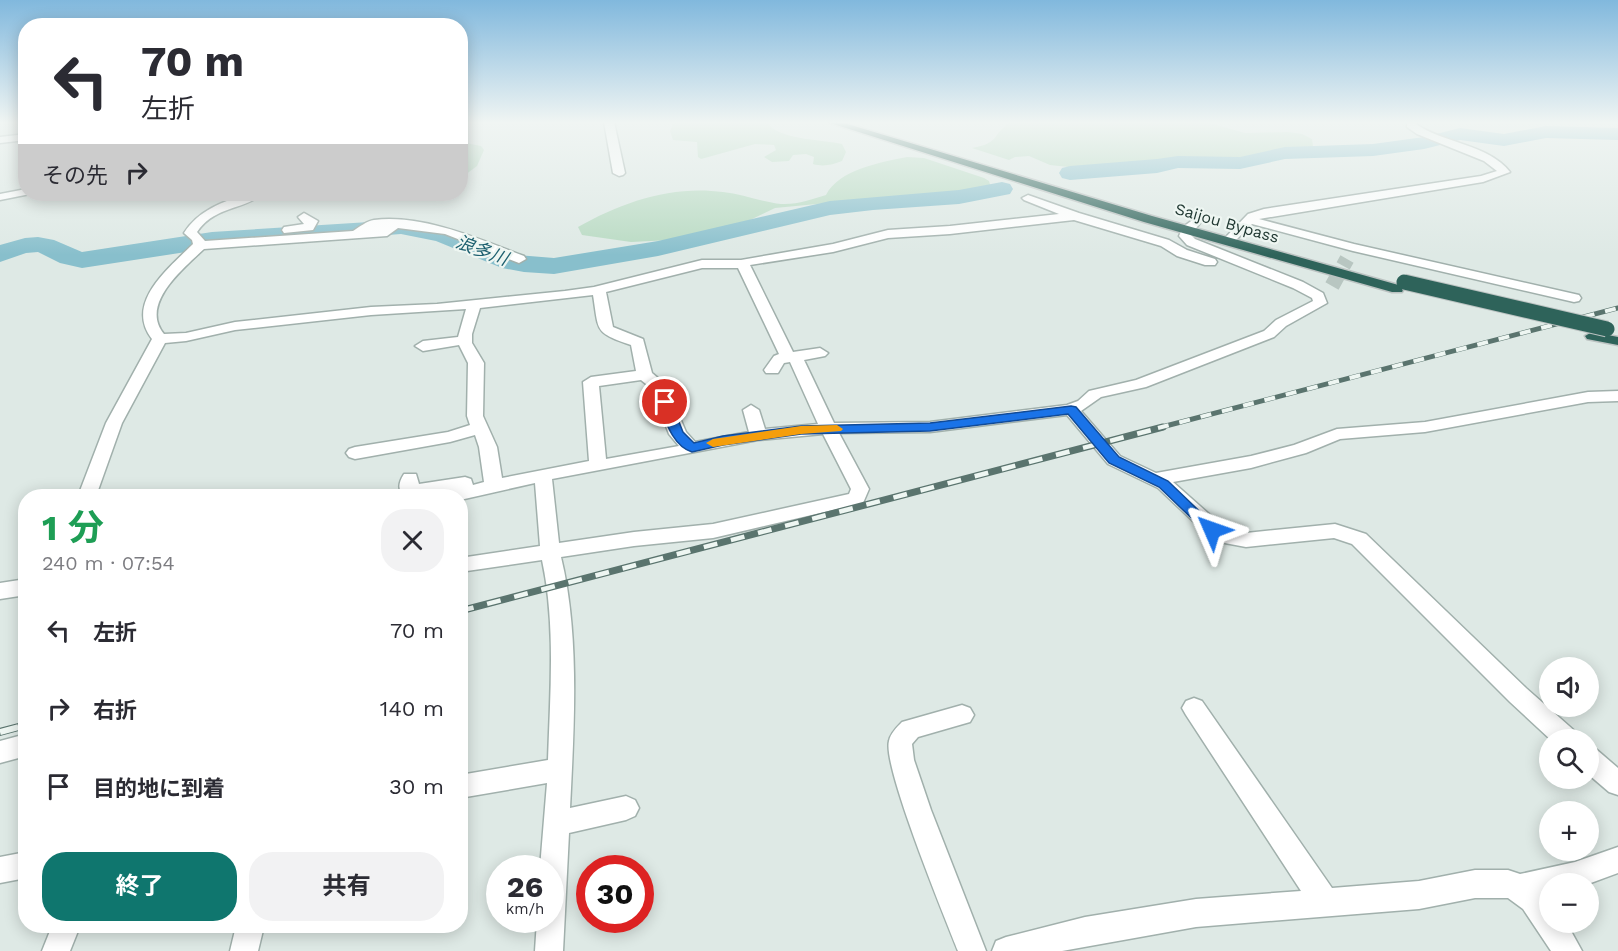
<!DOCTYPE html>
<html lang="ja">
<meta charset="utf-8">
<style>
body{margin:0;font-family:"Work Sans","Noto Sans JP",sans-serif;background:#f2f2f3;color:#2b2b33;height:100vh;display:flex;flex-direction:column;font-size:22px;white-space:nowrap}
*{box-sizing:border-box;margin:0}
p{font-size:20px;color:#7c7c81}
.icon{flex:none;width:33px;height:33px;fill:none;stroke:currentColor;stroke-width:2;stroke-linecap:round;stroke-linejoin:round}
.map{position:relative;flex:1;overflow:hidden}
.sheet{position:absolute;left:18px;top:489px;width:450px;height:444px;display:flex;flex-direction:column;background:#fff;border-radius:24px;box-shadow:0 3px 15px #0003}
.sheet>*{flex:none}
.guide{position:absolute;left:18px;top:18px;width:450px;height:183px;border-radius:24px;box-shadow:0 3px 15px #0003;background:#fff;color:#2b2b33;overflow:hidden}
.buttons{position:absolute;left:1539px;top:657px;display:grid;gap:12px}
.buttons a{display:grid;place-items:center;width:60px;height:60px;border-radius:50%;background:#fff;box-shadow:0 3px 15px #0003;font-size:30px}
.speed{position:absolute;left:486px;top:855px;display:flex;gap:12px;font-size:30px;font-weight:700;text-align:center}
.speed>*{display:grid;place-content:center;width:78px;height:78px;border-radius:50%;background:#fff;box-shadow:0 3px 15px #0003;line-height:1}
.speed small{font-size:15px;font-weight:400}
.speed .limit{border:9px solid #d22;background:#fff;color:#111}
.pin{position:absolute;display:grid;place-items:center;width:51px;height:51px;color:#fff;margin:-26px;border:3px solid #fff;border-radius:50%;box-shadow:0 2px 6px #0007}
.me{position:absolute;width:66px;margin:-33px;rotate:313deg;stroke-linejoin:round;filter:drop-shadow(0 0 4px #0008)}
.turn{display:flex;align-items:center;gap:21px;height:126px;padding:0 24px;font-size:27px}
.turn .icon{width:78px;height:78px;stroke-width:2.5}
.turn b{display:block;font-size:42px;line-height:51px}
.then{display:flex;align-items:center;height:57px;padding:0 24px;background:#0003;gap:12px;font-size:22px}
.round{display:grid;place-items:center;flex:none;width:63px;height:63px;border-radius:24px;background:#f2f2f3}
.overview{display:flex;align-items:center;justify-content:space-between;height:102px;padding:0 24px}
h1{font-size:36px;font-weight:700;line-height:45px;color:#1e9e55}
.primary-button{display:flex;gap:12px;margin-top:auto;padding:12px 24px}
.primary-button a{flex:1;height:69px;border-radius:24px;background:#0f766e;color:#fff;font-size:24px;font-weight:700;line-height:69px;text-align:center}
.primary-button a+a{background:#f2f2f3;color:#2b2b33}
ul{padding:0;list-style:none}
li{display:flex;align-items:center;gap:18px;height:78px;padding:0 24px}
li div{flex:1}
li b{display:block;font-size:22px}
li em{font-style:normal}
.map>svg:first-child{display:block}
.green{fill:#b8dac2}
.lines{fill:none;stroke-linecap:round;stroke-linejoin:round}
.river{fill:#88bfcc;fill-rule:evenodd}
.minor-tunnel{stroke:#b8c6c1;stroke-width:15;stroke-dasharray:15 8;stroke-linecap:butt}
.minor-casing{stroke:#a1b0ac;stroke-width:3}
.highway-casing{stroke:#bcc3c2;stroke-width:3}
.minor{fill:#fff;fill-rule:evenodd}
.highway{fill:#2e635a;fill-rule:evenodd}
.rail-far2-casing{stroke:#5a746e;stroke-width:5}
.rail-far1-casing{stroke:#5a746e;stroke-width:7}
.rail-casing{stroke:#5a746e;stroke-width:8}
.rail-far2{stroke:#eef6f2;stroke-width:4;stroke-dasharray:11;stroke-linecap:butt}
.rail-far1{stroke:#eef6f2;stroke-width:4.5;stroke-dasharray:14;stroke-linecap:butt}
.rail{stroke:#eef6f2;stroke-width:6;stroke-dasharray:19;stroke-linecap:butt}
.highway-bridge-casing{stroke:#bcc3c2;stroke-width:17;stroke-linecap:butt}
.highway-bridge{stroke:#2e635a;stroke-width:15}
.route{fill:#1a73e8;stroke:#114b97;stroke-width:1.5}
.slow{fill:#f59e0b}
.labels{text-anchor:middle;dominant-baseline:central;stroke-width:4.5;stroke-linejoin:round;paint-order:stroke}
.far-street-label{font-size:16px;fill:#203832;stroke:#eef6f2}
.far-water-label{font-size:18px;font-style:italic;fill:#1e6070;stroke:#eef6f2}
</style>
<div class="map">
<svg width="1618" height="951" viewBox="0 0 1618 951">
<rect width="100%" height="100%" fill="#dee9e5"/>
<g class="green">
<path d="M674 122H768C773 139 825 140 842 144L846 152 842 161C832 165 823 167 813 164L814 157 806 154 793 155 789 161 772 162 764 157 776 150 774 145 755 144 701 159 698 157 697 142 673 140 670 131Z"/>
<path d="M1010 122H1206L1245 133 1288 132 1302 134 1312 139 1313 146 1307 149 1268 152 1242 161 1175 160 1154 164 1087 169 1050 165 1029 156 1015 157 1009 160 972 148C1000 143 991 136 1010 122Z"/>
<path d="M461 142 481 146 484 150 477 166 461 178Z"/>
<path d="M907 157 924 158 984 178 989 181 991 188 989 195 848 208 827 203 775 208 744 223 670 240 631 242 582 235 578 227C622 202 672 185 723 192 742 194 762 202 781 204 797 205 812 199 826 195 838 170 881 162 907 157Z"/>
</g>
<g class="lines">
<g class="river">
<path d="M1546 126 1618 128V140L1546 138 1504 146 1460 140 1424 149 1373 156 1285 159 1240 169 1178 168 1157 173 1070 180 1062 178 1059 173 1062 168 1070 166 1157 159 1178 156 1240 157 1285 147 1373 144 1424 137 1460 128 1504 134Z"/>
<path d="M1002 182 1010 184 1013 189 1010 194 959 204 873 210 830 215 658 256 554 274 524 272 502 268 436 241 401 234 212 248 82 268 60 263 38 252 26 253 0 262V245L25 238 38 237 54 240 82 252 212 232 401 220 454 231 517 255 554 258 658 241 830 201 959 190Z"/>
</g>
<path class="minor-tunnel" d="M1332 286 1347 259"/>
<defs>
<g id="minor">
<path d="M604 122H614L625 173 623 175 619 176 613 173Z"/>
<path d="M1407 122H1417L1416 124C1445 144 1488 144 1510 172L1483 182 1259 219 1354 244 1579 295 1581 298 1579 301 1574 302 1353 251 1252 224 1232 244H1224L1222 241 1248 214 1264 209 1481 176 1497 171 1484 161 1417 134 1407 127Z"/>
<path d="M26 134V140L0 143V137Z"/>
<path d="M26 189V194H30L0 200V194Z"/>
<path d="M247 194H262C244 210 214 206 197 232L205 241 353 231C359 227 367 221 374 220 423 214 479 239 524 256L526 259 519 263 445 234 398 228 387 236 204 249C184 268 139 304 164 334L186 333 235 322 371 307 437 304 565 291 594 287 702 260H741L833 244 888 230 950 226 1059 214 1024 200 1022 198 1028 195 1079 213 1169 240 1187 250 1215 259 1217 262 1215 265H1205L1177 256 1161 246 1074 220 950 234 888 238 833 252 750 265 793 352 820 348 828 353 825 356 804 360 834 423 930 422 1067 405 1078 401 1089 391 1136 380 1264 331 1276 320 1313 301 1312 298 1293 288 1187 245 1179 236 1183 227 1194 219 1200 223 1191 235 1195 239 1303 282 1323 293 1327 303 1286 326 1274 337 1146 387 1101 397 1081 411 1120 456 1156 473 1251 456 1294 445 1337 429 1425 422 1588 392 1618 391V401L1588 402 1425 432 1340 439 1306 453 1251 468 1173 482 1227 530 1246 533 1335 524 1366 534 1526 688 1577 733 1580 740H1551L1510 702 1352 544 1334 538 1246 547 1214 541 1158 488 1108 464 1067 415 930 432 839 433 869 489 863 503 713 538 634 546 561 557C580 635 574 728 570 808L626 796 635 800 639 808 635 816 626 820 569 833 563 951H535L537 920H550V868H540L547 783 460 798V775L548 760C550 694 556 625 542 560L460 572V558L540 546 535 483 460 500V496H441L443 492C430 495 385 504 404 474H416L419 484 465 477 471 479 473 485 484 482 479 447 475 435 450 442 355 459 349 457 346 453 349 449 355 447 448 432 470 425 467 416 468 363 459 345 423 351 415 346 423 341 458 337 466 309 371 315 235 330 186 341 165 343 122 423 96 496H78L106 423 152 339C124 303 169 268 193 244L192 240 184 233C199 210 222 202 247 194ZM702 268H738L779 354 774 356 764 370 766 373H778L784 363 790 362 818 424 765 429 759 410 751 405 743 410 749 432 695 442 686 432 666 385 652 373 643 339 613 327 606 292ZM593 295C599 332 594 332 631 345L636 371 591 377 583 382 589 461 502 478 497 447 483 416 484 363 472 343V334L480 308ZM641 380 651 388 669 434 679 446 606 459 599 386ZM823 434 851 489 849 494 713 524 634 532 559 543 552 479 758 440Z"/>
<path d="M304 213 318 221 313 230 284 233 282 230 284 227 304 224 298 217Z"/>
<path d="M26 579V595L0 599V583Z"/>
<path d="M1194 698 1202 701 1332 888 1419 881 1475 870H1508L1520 874 1575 862 1618 847V873L1588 884H1550V895H1547L1550 899V922H1566L1582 951H1551L1523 909 1508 898H1475L1419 909 1196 927 1062 951H992L996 941 1006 937 1085 917 1196 899 1301 891 1186 715 1182 708 1186 701Z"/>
<path d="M962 705 970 708 974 715 970 722 918 737 912 744 914 760 931 810 986 951H958C945 918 882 765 889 741 890 734 897 727 902 722Z"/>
<path d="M26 734V756L0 763V741Z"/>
<path d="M1588 747 1597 750 1618 768V795L1609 792 1588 774Z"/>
<path d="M26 852V878L0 883V857Z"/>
<path d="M52 926H80L70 951H42Z"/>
<path d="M236 926H264L258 951H230Z"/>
</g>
<g id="highway">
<path d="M827 122H841L1152 216 1402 286 1404 289 1402 292H1392L1144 222Z"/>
<path d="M1592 332 1618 337V345L1587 339 1585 336Z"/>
</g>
</defs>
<use href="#minor" class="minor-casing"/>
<use href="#highway" class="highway-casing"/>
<use href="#minor" class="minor"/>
<use href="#highway" class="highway"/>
<defs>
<path id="rail-far2" d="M1158 428 1618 308"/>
<path id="rail-far1" d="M460 611 1163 427"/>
<path id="rail" d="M0 732 26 725"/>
</defs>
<use href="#rail-far2" class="rail-far2-casing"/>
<use href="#rail-far1" class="rail-far1-casing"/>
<use href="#rail" class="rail-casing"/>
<use href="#rail-far2" class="rail-far2"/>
<use href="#rail-far1" class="rail-far1"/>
<use href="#rail" class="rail"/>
<defs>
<path id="highway-bridge" d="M1404 282 1607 329"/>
</defs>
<use href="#highway-bridge" class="highway-bridge-casing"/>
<use href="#highway-bridge" class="highway-bridge"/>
</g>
<linearGradient id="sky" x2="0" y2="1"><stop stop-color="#81b8dd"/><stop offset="0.48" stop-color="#f0f5f3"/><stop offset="1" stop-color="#f0f5f3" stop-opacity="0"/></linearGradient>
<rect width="1618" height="255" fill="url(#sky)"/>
<path class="route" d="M665 398 671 402 683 432 694 443 723 436 801 426 930 423 1071 406 1076 407 1119 457 1168 481 1219 530 1217 533H1207L1159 487 1109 463 1068 414 930 431 801 434 723 445 692 452C672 446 665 419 658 402Z"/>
<path class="slow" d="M837 425 843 429 841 431 801 434 713 447 706 443 713 439 801 426Z"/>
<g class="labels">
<g class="far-street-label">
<text transform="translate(1227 223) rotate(16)">Saijou Bypass</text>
</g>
<g class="far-water-label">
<text transform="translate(482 250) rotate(20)">浪多川</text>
</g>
</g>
</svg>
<div class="buttons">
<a><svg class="icon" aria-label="sound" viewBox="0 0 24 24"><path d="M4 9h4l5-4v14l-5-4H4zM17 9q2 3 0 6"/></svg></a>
<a><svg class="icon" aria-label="search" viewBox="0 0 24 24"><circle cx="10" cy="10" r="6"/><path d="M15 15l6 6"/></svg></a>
<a>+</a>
<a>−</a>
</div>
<div class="speed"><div>26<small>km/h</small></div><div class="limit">30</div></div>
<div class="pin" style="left:665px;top:402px;background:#d93025"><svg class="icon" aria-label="arrive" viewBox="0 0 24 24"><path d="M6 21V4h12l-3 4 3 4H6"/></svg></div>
<svg class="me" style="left:1212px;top:530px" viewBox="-20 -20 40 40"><path d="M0-17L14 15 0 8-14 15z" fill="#1a73e8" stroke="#fff" stroke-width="4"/></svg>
<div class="guide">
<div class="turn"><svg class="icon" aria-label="left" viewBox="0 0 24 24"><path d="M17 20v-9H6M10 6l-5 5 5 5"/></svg><div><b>70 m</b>左折</div></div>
<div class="then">その先<svg class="icon" aria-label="right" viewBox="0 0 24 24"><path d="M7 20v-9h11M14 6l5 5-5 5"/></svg></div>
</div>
<section class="sheet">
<div class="overview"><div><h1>1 分</h1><p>240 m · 07:54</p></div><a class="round"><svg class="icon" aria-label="close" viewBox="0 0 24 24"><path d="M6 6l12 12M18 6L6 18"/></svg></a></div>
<ul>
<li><svg class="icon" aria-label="left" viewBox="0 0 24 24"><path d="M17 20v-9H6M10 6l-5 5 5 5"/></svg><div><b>左折</b></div><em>70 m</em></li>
<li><svg class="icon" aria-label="right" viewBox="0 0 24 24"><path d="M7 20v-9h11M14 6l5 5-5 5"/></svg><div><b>右折</b></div><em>140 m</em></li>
<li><svg class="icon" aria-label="arrive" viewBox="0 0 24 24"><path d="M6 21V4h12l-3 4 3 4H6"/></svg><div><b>目的地に到着</b></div><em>30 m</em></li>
</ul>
<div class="primary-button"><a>終了</a><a>共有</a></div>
</section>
</div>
